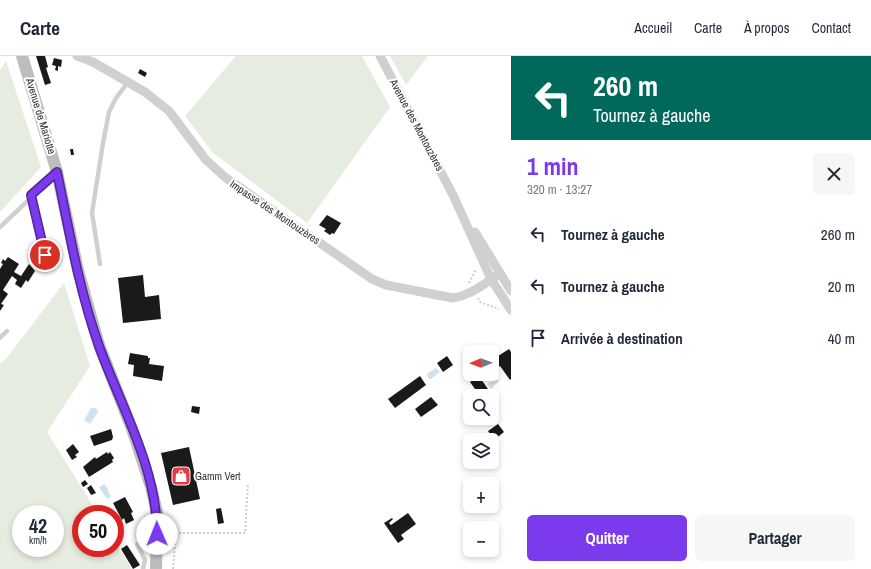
<!DOCTYPE html>
<html lang="fr">
<meta charset="utf-8">
<style>
body{margin:0;font-family:"Archivo Narrow",sans-serif;background:#f6f6f7;color:#1f2937;height:100vh;display:flex;flex-direction:column;font-size:15px;white-space:nowrap}
*{box-sizing:border-box;margin:0}
p{font-size:13px;color:#747a83}
.icon{flex:none;width:22px;height:22px;fill:none;stroke:currentColor;stroke-width:2;stroke-linecap:round;stroke-linejoin:round}
.map{position:relative;flex:1;overflow:hidden}
.panel{display:flex;flex-direction:column;background:#fff;width:360px}
.panel>*{flex:none}
.hud{background:#00695c;color:#fff;overflow:hidden}
.needle{width:26px;rotate:269deg}
.fabs{position:absolute;left:463px;top:289px;display:grid;gap:8px}
.fabs a{display:grid;place-items:center;width:36px;height:36px;border-radius:6px;background:#fff;box-shadow:0 2px 6px #0003;font-size:20px}
.speed{position:absolute;left:12px;top:449px;display:flex;gap:8px;font-size:20px;font-weight:700;text-align:center}
.speed>*{display:grid;place-content:center;width:52px;height:52px;border-radius:50%;background:#fff;box-shadow:0 2px 6px #0003;line-height:1}
.speed small{font-size:10px;font-weight:400}
.speed .limit{border:6px solid #d22;background:#fff;color:#111}
.pin{position:absolute;display:grid;place-items:center;width:34px;height:34px;color:#fff;margin:-17px;border:2px solid #fff;border-radius:50%;box-shadow:0 1px 4px #0007}
.me{position:absolute;width:44px;margin:-22px;rotate:359deg;stroke-linejoin:round;filter:drop-shadow(0 0 3px #0008)}
.turn{display:flex;align-items:center;gap:14px;height:84px;padding:0 16px;font-size:18px}
.turn .icon{width:52px;height:52px;stroke-width:2.5}
.turn b{display:block;font-size:28px;line-height:34px}
.round{display:grid;place-items:center;flex:none;width:42px;height:42px;border-radius:6px;background:#f6f6f7}
.summary{display:flex;align-items:center;justify-content:space-between;height:68px;padding:0 16px}
h1{font-size:24px;font-weight:700;line-height:30px;color:#7c3aed}
.button{display:flex;gap:8px;margin-top:auto;padding:8px 16px}
.button a{flex:1;height:46px;border-radius:6px;background:#7c3aed;color:#fff;font-size:16px;font-weight:700;line-height:46px;text-align:center}
.button a+a{background:#f6f6f7;color:#1f2937}
ul{padding:0;list-style:none}
li{display:flex;align-items:center;gap:12px;height:52px;padding:0 16px}
li div{flex:1}
li b{display:block;font-size:15px}
li em{font-style:normal}
header{display:flex;align-items:center;gap:24px;box-sizing:border-box;height:56px;padding:0 20px;background:#fff;border-bottom:1px solid #e0e1e3}
header strong{font-size:19px}
nav{display:flex;gap:22px;margin-inline-start:auto;font-size:14px}
main{display:flex;flex:1;min-height:0}
.map>svg:first-child{display:block}
.green{fill:#e6ecdf;fill-rule:evenodd}
.water{fill:#cfe2ee}
.building{fill:#1a1a1a}
.lines{fill:none;stroke-linecap:round;stroke-linejoin:round}
.path{stroke:#cdcdcd;stroke-width:2;stroke-dasharray:2 2;stroke-linecap:butt}
.lane{stroke:#d0d0d0;stroke-width:4.5}
.street{stroke:#d0d0d0;stroke-width:9}
.secondary{stroke:#bdbdbd;stroke-width:12}
.route-casing{stroke:#51269a;stroke-width:10}
.route{stroke:#7c3aed;stroke-width:7}
.labels{text-anchor:middle;dominant-baseline:central;stroke-width:4;stroke-linejoin:round;paint-order:stroke}
.street-label{font-size:11px;fill:#333;stroke:#fff}
.poi-label{font-size:11px;fill:#333;stroke:#fff;text-anchor:start}
</style>
<header>
<strong>Carte</strong>
<nav><a>Accueil</a><a>Carte</a><a>À propos</a><a>Contact</a></nav>
</header>
<main>
<div class="map">
<svg width="511" height="513" viewBox="0 0 511 513">
<rect width="100%" height="100%" fill="#fff"/>
<g class="green">
<path d="M236 0H362L390 51 307 167 213 97 185 60Z"/>
<path d="M390 0H428L406 29Z"/>
<path d="M6 5 41 111 0 156V14Z"/>
<path d="M64 227 90 310 47 376 98 458H81V492H115V486L132 513H0V308L6 303ZM21 458H55V492H21Z"/>
</g>
<g class="water">
<path d="M436 312 440 316 431 323 428 322 427 318Z"/>
<path d="M495 323 499 325 491 333 487 328Z"/>
<path d="M91 352H96L98 356 90 368 84 364Z"/>
<path d="M105 428 111 441 107 443 99 431Z"/>
</g>
<g class="building">
<path d="M36 0H45L48 11 46 12 51 27 45 29Z"/>
<path d="M54 2 62 4 61 11 58 10V15L55 14 56 10 52 9Z"/>
<path d="M140 13 147 17 145 21 138 17Z"/>
<path d="M70 93H73L74 99H71Z"/>
<path d="M327 159 341 167 334 178 332 177 330 179 324 175 326 173 319 169Z"/>
<path d="M8 201 19 208 14 216 21 220 29 208 35 215 28 226 26 224 21 232 15 228 17 224 12 220 3 234 8 238 1 248 4 249 0 255V213L3 208 1 207 3 203 5 205Z"/>
<path d="M49 203 55 209 50 213 45 207Z"/>
<path d="M143 219 145 241 159 239 161 263 123 267 118 222Z"/>
<path d="M509 293 511 296V323L510 324 500 310 492 316V308L497 305 495 302Z"/>
<path d="M130 297 148 300V302H150L149 308 164 310 162 325 133 320 134 309 128 308Z"/>
<path d="M447 300 453 309 443 316 437 307Z"/>
<path d="M420 320 426 329 395 352 388 343Z"/>
<path d="M479 320 490 336 483 340H480L470 326Z"/>
<path d="M431 341 438 349 421 361 415 353Z"/>
<path d="M192 350 200 351 199 358 191 356Z"/>
<path d="M498 368 504 376 494 384 488 375Z"/>
<path d="M111 373 113 381 112 384 94 390 90 380Z"/>
<path d="M73 388 79 396 75 399 77 401 72 404 66 394Z"/>
<path d="M189 391 200 443 173 449 161 397Z"/>
<path d="M107 396 108 398 110 396 114 402 112 404 113 406 89 421 83 411 95 401 96 403Z"/>
<path d="M85 424 88 428 83 431 81 427Z"/>
<path d="M91 429 96 437 91 439 87 432Z"/>
<path d="M125 441 133 456 131 457 134 464 126 468 124 462 122 464 113 447Z"/>
<path d="M221 452 224 467 218 468 216 453Z"/>
<path d="M408 457 416 468 401 479 404 483 398 487 384 467 392 462 393 463 389 467 391 469Z"/>
<path d="M127 489 140 509 133 513 121 493Z"/>
</g>
<g class="lines">
<g class="path">
<path d="M469 227 476 213"/>
<path d="M478 242 480 246 499 253"/>
<path d="M167 477H245L248 427"/>
<path d="M173 513 176 477"/>
</g>
<g class="lane">
<path d="M31 139 45 199"/>
<path d="M0 171 57 117"/>
<path d="M100 208 92 157 103 87 109 56 116 42 129 25"/>
<path d="M0 282 7 275"/>
<path d="M137 488 145 504 143 513"/>
</g>
<g class="street">
<path d="M77 0 93 6 145 36 169 55 206 104 226 122 372 223 386 229 453 242C472 239 484 227 500 218"/>
<path d="M380 0 453 139 491 223 511 254"/>
<path d="M475 176 511 235"/>
</g>
<path class="secondary" d="M22 0 57 116 78 214 99 289 132 373 151 431 157 456 156 513"/>
</g>
<g class="lines">
<defs>
<path id="route" d="M45 199 31 139 57 116C69 174 79 234 99 290 121 351 157 411 157 478"/>
</defs>
<use href="#route" class="route-casing"/>
<use href="#route" class="route"/>
</g>
<defs>
<symbol id="shop-square" viewBox="-11 -11 22 22"><rect x="-9" y="-9" width="18" height="18" rx="4" fill="#e63946" stroke="#fff"/><path d="M-5-2.5h2.3a2.7 3.5 0 0 1 5.4 0H5L5.5 6h-11ZM-1.5-2.5h3a1.5 2.3 0 0 0-3 0Z" fill="#fff"/></symbol>
</defs>
<g fill-rule="evenodd">
<use href="#shop-square" x="170" y="409" width="22" height="22"/>
</g>
<g class="labels">
<g class="street-label">
<text transform="translate(41 60) rotate(73)">Avenue de Mariotte</text>
<text transform="translate(417 69) rotate(62)">Avenue des Montouzères</text>
<text transform="translate(275 156) rotate(34)">Impasse des Montouzères</text>
</g>
<g class="poi-label">
<text x="195" y="420">Gamm Vert</text>
</g>
</g>
</svg>
<div class="fabs">
<a><svg class="needle" viewBox="-14 -14 28 28"><path d="M0-13l5 13h-10z" fill="#e53935"/><path d="M0 13l5-13h-10z" fill="#747a83"/></svg></a>
<a><svg class="icon" aria-label="search" viewBox="0 0 24 24"><circle cx="10" cy="10" r="6"/><path d="M15 15l6 6"/></svg></a>
<a><svg class="icon" aria-label="layers" viewBox="0 0 24 24"><path d="M12 4l9 5-9 5-9-5zM3 14l9 5 9-5"/></svg></a>
<a>+</a>
<a>−</a>
</div>
<div class="speed"><div>42<small>km/h</small></div><div class="limit">50</div></div>
<div class="pin" style="left:45px;top:199px;background:#d93025"><svg class="icon" aria-label="arrive" viewBox="0 0 24 24"><path d="M6 21V4h12l-3 4 3 4H6"/></svg></div>
<svg class="me" style="left:157px;top:478px" viewBox="-20 -20 40 40"><circle r="19" fill="#fff"/><path d="M0-13L10 11 0 6-10 11z" fill="#7c3aed"/></svg>
</div>
<section class="panel">
<div class="hud">
<div class="turn"><svg class="icon" aria-label="left" viewBox="0 0 24 24"><path d="M17 20v-9H6M10 6l-5 5 5 5"/></svg><div><b>260 m</b>Tournez à gauche</div></div>
</div>
<div class="summary"><div><h1>1 min</h1><p>320 m · 13:27</p></div><a class="round"><svg class="icon" aria-label="close" viewBox="0 0 24 24"><path d="M6 6l12 12M18 6L6 18"/></svg></a></div>
<ul>
<li><svg class="icon" aria-label="left" viewBox="0 0 24 24"><path d="M17 20v-9H6M10 6l-5 5 5 5"/></svg><div><b>Tournez à gauche</b></div><em>260 m</em></li>
<li><svg class="icon" aria-label="left" viewBox="0 0 24 24"><path d="M17 20v-9H6M10 6l-5 5 5 5"/></svg><div><b>Tournez à gauche</b></div><em>20 m</em></li>
<li><svg class="icon" aria-label="arrive" viewBox="0 0 24 24"><path d="M6 21V4h12l-3 4 3 4H6"/></svg><div><b>Arrivée à destination</b></div><em>40 m</em></li>
</ul>
<div class="button"><a>Quitter</a><a>Partager</a></div>
</section>
</main>
